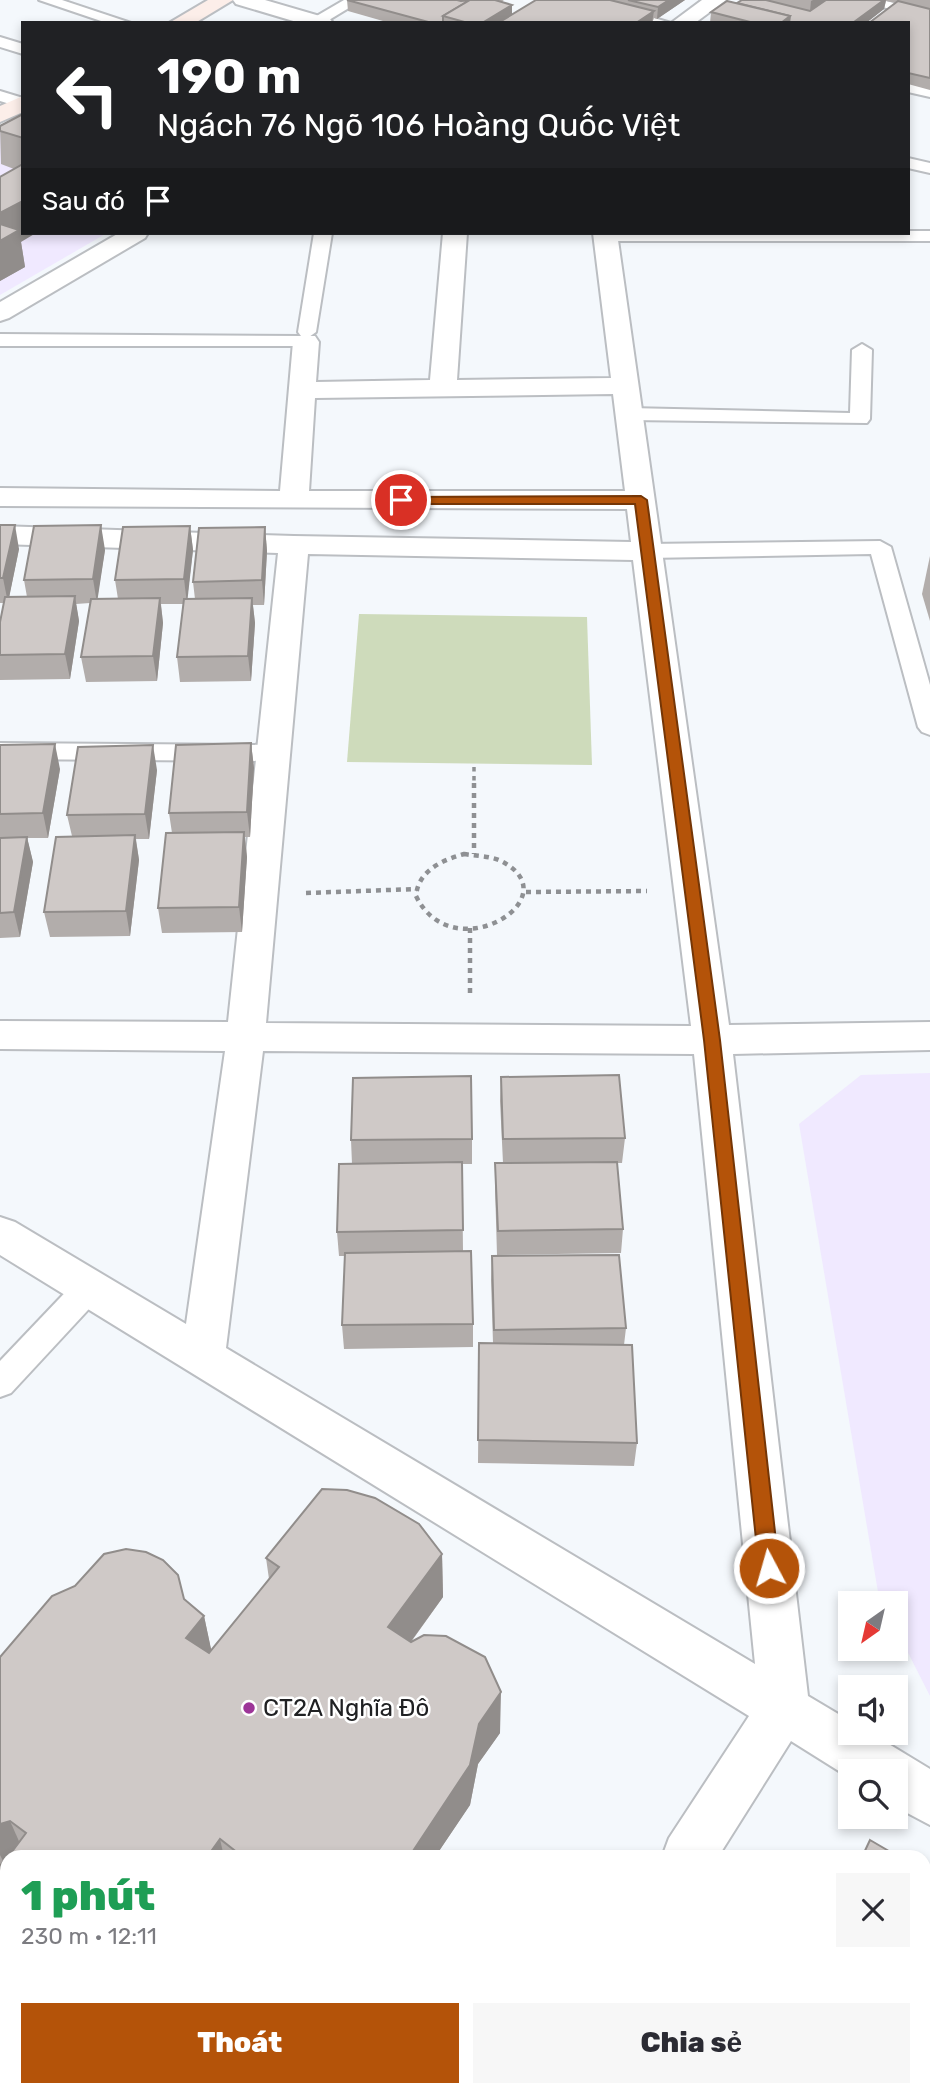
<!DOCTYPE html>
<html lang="vi">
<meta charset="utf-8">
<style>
body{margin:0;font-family:Rubik,sans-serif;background:#f7f7f7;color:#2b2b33;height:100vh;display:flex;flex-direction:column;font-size:26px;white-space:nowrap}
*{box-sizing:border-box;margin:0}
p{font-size:23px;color:#7c7c81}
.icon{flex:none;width:38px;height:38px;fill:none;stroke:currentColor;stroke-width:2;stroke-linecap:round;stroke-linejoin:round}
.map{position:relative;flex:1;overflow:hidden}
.drawer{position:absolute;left:0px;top:1850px;width:931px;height:247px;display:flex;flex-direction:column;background:#fff;border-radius:21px 21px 0 0;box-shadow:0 4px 10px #0003}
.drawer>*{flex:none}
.top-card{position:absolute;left:21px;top:21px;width:889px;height:214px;border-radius:0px;box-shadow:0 4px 10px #0003;background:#202124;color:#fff;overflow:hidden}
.needle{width:46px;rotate:214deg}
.buttons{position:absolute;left:838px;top:1591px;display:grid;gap:14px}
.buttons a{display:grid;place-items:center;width:70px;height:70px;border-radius:0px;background:#fff;box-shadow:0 4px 10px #0003;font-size:35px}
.pin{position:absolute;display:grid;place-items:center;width:60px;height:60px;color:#fff;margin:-30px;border:4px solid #fff;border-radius:50%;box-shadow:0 2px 7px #0007}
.me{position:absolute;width:77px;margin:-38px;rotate:354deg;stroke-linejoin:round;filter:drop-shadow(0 0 5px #0008)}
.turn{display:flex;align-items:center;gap:24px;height:147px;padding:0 21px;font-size:32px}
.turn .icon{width:91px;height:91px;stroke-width:2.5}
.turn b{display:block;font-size:49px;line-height:60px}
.then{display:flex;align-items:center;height:66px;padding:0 21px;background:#0003;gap:14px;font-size:26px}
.round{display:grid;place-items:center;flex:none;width:74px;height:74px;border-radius:0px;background:#f7f7f7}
.overview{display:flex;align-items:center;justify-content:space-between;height:119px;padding:0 21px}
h1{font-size:42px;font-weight:800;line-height:52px;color:#1e9e55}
.primary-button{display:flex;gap:14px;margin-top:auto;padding:14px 21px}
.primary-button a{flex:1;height:80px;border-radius:0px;background:#b45309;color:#fff;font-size:28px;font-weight:800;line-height:80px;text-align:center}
.primary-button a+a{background:#f7f7f7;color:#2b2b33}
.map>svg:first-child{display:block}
.education{fill:#f0e9ff}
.green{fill:#cedbbb}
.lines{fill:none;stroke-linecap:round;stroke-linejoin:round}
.lane-casing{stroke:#bbbec2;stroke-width:4}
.street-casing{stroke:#bbbec2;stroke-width:4}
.secondary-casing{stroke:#bbbec2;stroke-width:4}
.path-far1{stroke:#8e9093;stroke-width:3.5;stroke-dasharray:4.5 4.5;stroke-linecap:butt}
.path{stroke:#8e9093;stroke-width:4.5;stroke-dasharray:5 5;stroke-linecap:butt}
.lane{fill:#fff;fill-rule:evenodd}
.street{fill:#fff;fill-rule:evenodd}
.secondary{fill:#fceee9;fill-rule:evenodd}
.wall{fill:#b2adab}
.shaded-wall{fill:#918d8b}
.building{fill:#cfc9c7;stroke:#918d8b;stroke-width:2}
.route{fill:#b45309;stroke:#753606;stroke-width:2}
.poi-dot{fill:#9d3598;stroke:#fff;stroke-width:2.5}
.labels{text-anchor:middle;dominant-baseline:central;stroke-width:5;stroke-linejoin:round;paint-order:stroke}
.near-poi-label{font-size:24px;fill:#202123;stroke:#fff;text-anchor:start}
</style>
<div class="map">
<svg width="930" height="2095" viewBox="0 0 930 2095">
<rect width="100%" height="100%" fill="#f4f8fc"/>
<g class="education">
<path d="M23 121V233H107L0 295V131Z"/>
<path d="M930 1073V1696L896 1629V1603H883L878 1592 799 1124 861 1075Z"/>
</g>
<path class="green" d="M359 614 587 617 592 765 347 762Z"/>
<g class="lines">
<defs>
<g id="lane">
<path d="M39 0H62L131 23H107Z"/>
<path d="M344 0H362L324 23 308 21Z"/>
<path d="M570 0H594L671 23H646Z"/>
<path d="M857 0H882L930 12V20Z"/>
<path d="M0 37 23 44V54L0 47Z"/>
<path d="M908 82 930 87V97L908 92Z"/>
<path d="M0 91 23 98V108L0 101Z"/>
<path d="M908 158 930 163V173L908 168Z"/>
<path d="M908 231H930V241H605L596 236 598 233Z"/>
<path d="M314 233H332L316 332 309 337 316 342 313 346H0V334L301 336 298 332Z"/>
<path d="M862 344 872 350 870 419 867 423 629 420 619 414 629 408 850 413 852 350Z"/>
<path d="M880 541 891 547 930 685V735L922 732 918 727 871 554 647 558 636 551 647 544Z"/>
<path d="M0 743 273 745 282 747 285 753 282 759 273 761 0 759Z"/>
<path d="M89 1275 100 1279 105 1288 100 1297 11 1393 0 1397V1361L78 1279Z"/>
</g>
<g id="street">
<path d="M233 0H265L330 19 333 23H300L236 4Z"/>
<path d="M702 0H726L695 23H671Z"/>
<path d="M119 233H148L145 238 9 318 0 321V302Z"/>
<path d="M443 233H467L457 380 611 378 593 233H617L729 1025 930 1022V1050L733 1054 808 1696 850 1721V1732H869L930 1769V1825L896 1807V1771H850V1778L791 1741 718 1857H662L669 1838 749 1716 0 1255V1217L15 1222 186 1324 225 1051 0 1049V1021L228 1022 278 553 0 544V526L294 536 631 542 627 509 0 506V488L280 491 293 342 297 336H315L319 342 316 382 430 380ZM613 394 625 491H309L315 398ZM308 554 633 560 691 1026 266 1023ZM263 1051 694 1054 755 1664 226 1348Z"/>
<path d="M509 2090H567L565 2095H507Z"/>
</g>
<g id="secondary">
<path d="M208 0H233L195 23H169Z"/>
<path d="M23 96V112L0 122V106Z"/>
</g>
</defs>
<use href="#lane" class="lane-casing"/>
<use href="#street" class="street-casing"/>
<use href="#secondary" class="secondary-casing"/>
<path class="path-far1" d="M474 767V785"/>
<g class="path">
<path d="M474 783V854"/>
<path d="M464 854C476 856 491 856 501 861 573 897 453 972 416 896 418 871 442 860 464 854Z"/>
<path d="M526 892 647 891"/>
<path d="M306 893 417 889"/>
<path d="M470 928V998"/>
</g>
<use href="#lane" class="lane"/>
<use href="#street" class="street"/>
<use href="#secondary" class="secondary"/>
</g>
<g class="wall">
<path d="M347 0H504L501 2 512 15 536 0H685L657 19 654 18 652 23H390L348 11Z"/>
<path d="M742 0H930V90L908 84V23L896 3 886 1 884 9 866 23H710L711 12 737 3Z"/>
<path d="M23 114V233L21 242 25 267 0 281V177L14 169 1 164 0 126Z"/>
<path d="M0 525 19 549 9 597H27L24 580 105 550 97 599H118L115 580 190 526 193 550 187 599H195L193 582 265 527 267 551 264 605H253L255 623 251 681 180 682 177 657 183 604H161L163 623 157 681 86 682 81 657 90 603 76 604 79 621 70 679 0 680V622L4 603H0Z"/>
<path d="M930 556V621L922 594Z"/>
<path d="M251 743 254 768 250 837H245L247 857 242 932 162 933 158 908 172 833 169 813Z"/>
<path d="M0 745 60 769 48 838H27L33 862 20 937 0 938Z"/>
<path d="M157 770 149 839H136L139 860 130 936 50 937 44 912 72 836 67 815Z"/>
<path d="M501 1077 625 1138 622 1163H617L623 1229 621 1253 497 1255 495 1187V1163H503L500 1101Z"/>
<path d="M472 1139V1164H462L463 1251 473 1324V1347L344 1349 342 1325 345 1256H339L337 1232 352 1164 351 1140Z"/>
<path d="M492 1256 626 1328 624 1345 637 1443 634 1466 478 1463 479 1343H493L491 1280Z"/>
<path d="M442 1554 443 1597 411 1642 500 1733 478 1764 470 1805 435 1857H7V1975L0 1970V1866L2 1864H0V1657L184 1599 204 1616 211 1650 269 1579 266 1558Z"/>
</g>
<g class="shaded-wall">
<path d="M669 0H685L657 19 658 7Z"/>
<path d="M813 0H840L809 22 811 1Z"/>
<path d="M884 0H886L884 9 866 23H853Z"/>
<path d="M512 5V23H482Z"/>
<path d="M654 11 652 23H636Z"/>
<path d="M790 16 789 23H781Z"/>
<path d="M23 201V233H36L21 242 25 267 0 281V213Z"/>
<path d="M15 525 19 549 8 603 3 578Z"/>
<path d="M101 525 105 550 97 603 93 579Z"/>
<path d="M190 526 193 550 187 604 184 579Z"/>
<path d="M265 527 267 551 264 605 262 580Z"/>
<path d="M75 596 79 621 70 679 65 654Z"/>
<path d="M160 598 163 623 157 681 153 656Z"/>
<path d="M252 598 255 623 251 681 248 656Z"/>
<path d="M251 743 254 768 250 837 247 812Z"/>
<path d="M55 744 60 769 48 838 43 813Z"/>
<path d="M153 745 157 770 149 839 145 814Z"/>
<path d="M244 832 247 857 242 932 239 907Z"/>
<path d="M135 835 139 860 130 936 126 911Z"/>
<path d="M27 837 33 862 20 937 14 912Z"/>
<path d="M442 1554 443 1597 391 1669 388 1627Z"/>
<path d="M204 1616 213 1658 186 1638Z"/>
<path d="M501 1692 500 1733 478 1764 470 1805 435 1857H409L479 1724Z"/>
<path d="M10 1821 26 1857 5 1865 0 1855V1824Z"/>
<path d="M220 1839 224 1857H207Z"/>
</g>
<g class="building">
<path d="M347 0H457L461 1 470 0 443 16V23H432Z"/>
<path d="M470 0H495L512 5 482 23H468L443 16Z"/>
<path d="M536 0H610L654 11 636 23H498Z"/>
<path d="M628 0H669L658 7Z"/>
<path d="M742 0H766L810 11 826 0H884L854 22 858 23H789L790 16 737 3Z"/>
<path d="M727 1 790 16 781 23H754L711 12Z"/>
<path d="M898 1 930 9V78L908 73V23H869Z"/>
<path d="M23 114V138L0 131V126Z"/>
<path d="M23 164V201L0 213V177Z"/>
<path d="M0 224 19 230 0 241Z"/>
<path d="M0 525H15L3 578H0Z"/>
<path d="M101 525 93 579 24 580 34 526Z"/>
<path d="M190 526 184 579 115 580 123 527Z"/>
<path d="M265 527 262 580 193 582 199 528Z"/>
<path d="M75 596 65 654 0 655V622L5 597Z"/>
<path d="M160 598 153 656 81 657 91 599Z"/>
<path d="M252 598 248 656 177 657 184 599Z"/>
<path d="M251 743 247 812 169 813 176 745Z"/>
<path d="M55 744 43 813 0 814V745Z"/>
<path d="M153 745 145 814 67 815 78 747Z"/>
<path d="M244 832 239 907 158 908 166 833Z"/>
<path d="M135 835 126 911 44 912 56 837Z"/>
<path d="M27 837 14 912 0 913V838Z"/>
<path d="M619 1075 625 1138 503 1139 501 1077Z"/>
<path d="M471 1076 472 1139 351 1140 353 1078Z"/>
<path d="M462 1162 463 1230 337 1232 339 1164Z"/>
<path d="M617 1162 623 1229 498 1231 495 1163Z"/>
<path d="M471 1251 473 1324 342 1325 345 1253Z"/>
<path d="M619 1255 626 1328 494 1330 492 1256Z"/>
<path d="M479 1343 632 1345 637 1443 478 1440Z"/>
<path d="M322 1489 347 1490 375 1498 419 1524 442 1554 388 1627 411 1642 424 1635 446 1636 485 1657 501 1692 479 1724 470 1765 409 1857H243L220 1839 207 1857H8L26 1833 10 1821 0 1824V1657L52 1596 75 1586 104 1554 126 1549 146 1552 163 1560 178 1575 184 1599 204 1616 186 1638 209 1653 279 1567 266 1558Z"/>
<path d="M870 1840 899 1857H862Z"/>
<path d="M7 1857V1955L0 1949V1866Z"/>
<path d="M924 1871 930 1875V2095H743L746 2090H924Z"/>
</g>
<path class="route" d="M641 496 647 500 720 1040 779 1568 776 1574 769 1577 762 1574 759 1568 704 1040 635 504H401L395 500 401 497Z"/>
<circle class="poi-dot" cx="249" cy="1708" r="7"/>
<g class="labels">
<g class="near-poi-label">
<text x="263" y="1708">CT2A Nghĩa Đô</text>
</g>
</g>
</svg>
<div class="buttons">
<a><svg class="needle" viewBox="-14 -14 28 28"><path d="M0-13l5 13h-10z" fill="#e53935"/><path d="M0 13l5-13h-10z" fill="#7c7c81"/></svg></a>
<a><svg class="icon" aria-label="sound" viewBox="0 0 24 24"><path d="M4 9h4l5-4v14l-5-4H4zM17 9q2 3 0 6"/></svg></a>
<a><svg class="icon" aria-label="search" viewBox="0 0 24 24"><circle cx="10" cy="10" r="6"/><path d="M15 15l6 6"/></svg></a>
</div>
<div class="pin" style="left:401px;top:500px;background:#d93025"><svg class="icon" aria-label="arrive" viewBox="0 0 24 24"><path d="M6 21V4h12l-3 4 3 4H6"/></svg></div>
<svg class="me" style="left:769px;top:1568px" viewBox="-20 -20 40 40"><circle r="17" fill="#b45309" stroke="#fff" stroke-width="3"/><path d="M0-11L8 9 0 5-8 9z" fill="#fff"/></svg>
<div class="top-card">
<div class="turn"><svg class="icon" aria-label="left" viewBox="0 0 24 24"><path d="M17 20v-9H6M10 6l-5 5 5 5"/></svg><div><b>190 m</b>Ngách 76 Ngõ 106 Hoàng Quốc Việt</div></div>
<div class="then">Sau đó<svg class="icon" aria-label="arrive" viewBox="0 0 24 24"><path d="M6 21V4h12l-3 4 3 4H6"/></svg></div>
</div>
<section class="drawer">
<div class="overview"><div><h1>1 phút</h1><p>230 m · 12:11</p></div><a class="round"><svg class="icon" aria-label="close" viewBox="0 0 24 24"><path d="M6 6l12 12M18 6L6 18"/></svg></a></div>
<div class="primary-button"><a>Thoát</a><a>Chia sẻ</a></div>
</section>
</div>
